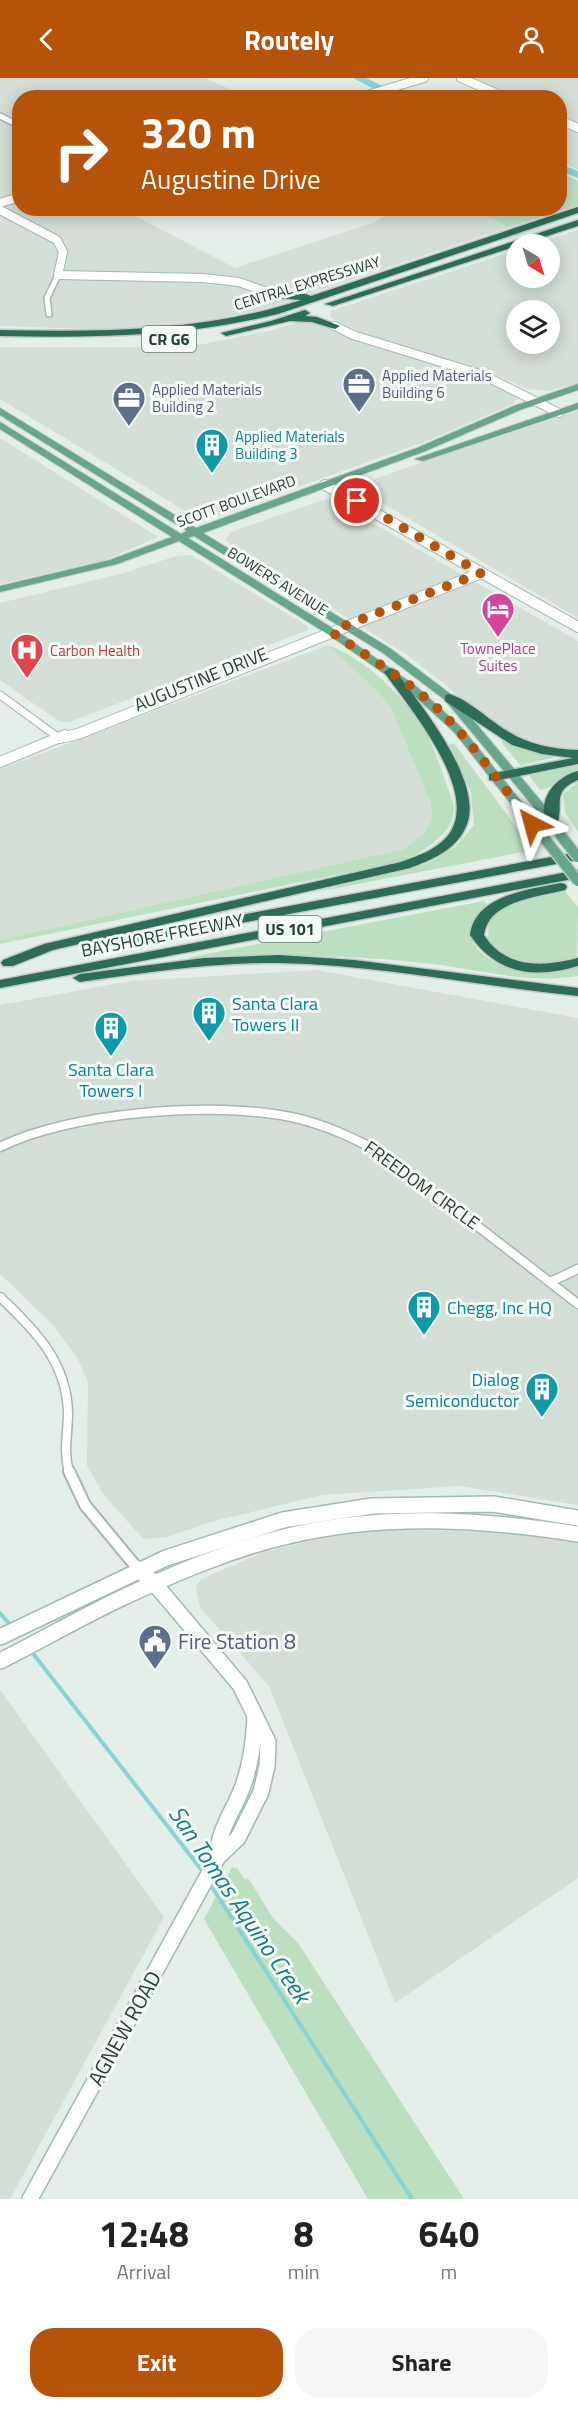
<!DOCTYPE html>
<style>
body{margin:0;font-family:"Titillium Web",sans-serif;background:#f6f6f6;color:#222;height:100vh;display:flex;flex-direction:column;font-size:22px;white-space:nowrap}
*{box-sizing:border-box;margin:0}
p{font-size:20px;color:#767676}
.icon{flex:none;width:33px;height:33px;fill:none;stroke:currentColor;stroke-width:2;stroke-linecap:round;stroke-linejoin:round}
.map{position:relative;height:2121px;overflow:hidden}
.panel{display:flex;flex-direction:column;background:#fff;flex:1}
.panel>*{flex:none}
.hud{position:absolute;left:12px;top:12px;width:555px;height:126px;border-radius:24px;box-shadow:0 3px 15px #0003;background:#b45309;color:#fff;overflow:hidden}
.needle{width:39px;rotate:142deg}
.tools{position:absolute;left:506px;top:156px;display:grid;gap:12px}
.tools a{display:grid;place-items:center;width:54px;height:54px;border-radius:50%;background:#fff;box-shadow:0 3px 15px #0003;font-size:30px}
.pin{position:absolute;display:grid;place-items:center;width:51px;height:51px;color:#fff;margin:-26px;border:3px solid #fff;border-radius:50%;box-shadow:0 2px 6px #0007}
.me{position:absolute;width:66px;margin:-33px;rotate:321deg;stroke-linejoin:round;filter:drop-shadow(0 0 4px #0008)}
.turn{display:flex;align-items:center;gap:21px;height:126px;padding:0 30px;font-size:27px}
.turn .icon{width:78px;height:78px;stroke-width:2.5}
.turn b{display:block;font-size:42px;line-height:51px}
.eta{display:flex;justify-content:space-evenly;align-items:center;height:102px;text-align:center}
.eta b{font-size:36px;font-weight:700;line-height:42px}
.cta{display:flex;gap:12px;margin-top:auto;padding:12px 30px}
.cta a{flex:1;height:69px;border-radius:24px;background:#b45309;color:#fff;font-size:24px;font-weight:700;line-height:69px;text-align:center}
.cta a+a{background:#f6f6f6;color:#222}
header{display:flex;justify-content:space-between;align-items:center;height:78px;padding:0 30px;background:#b45309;color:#fff;font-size:27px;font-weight:700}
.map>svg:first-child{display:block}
.built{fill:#d2ded6;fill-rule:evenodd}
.green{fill:#bcdfc1}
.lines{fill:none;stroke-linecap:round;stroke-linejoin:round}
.stream{stroke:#8ad3d4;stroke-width:4}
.river{fill:#8ad3d4;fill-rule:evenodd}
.street-far3-casing{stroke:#a5b6ae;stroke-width:8}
.street-far2-casing{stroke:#a5b6ae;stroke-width:9}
.street-far1-casing{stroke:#a5b6ae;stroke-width:11}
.street-casing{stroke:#a5b6ae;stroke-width:14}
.secondary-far2-casing{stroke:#a1baae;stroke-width:10}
.secondary-far1-casing{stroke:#a1baae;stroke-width:12}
.secondary-casing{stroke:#a1baae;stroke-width:18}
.primary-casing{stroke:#c1cac6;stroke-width:2}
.highway-casing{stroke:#c1cac6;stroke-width:3}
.street-far3{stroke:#fff;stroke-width:5}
.street-far2{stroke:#fff;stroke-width:7}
.street-far1{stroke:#fff;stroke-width:8}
.street{stroke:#fff;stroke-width:10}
.secondary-far2{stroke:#fff;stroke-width:8}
.secondary-far1{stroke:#fff;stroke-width:10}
.secondary{stroke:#fff;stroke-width:15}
.primary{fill:#67a58c;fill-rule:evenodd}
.highway{fill:#2d6d57;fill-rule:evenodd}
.primary-bridge-casing{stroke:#c1cac6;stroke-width:13;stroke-linecap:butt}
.primary-bridge{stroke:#67a58c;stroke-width:10}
.route{stroke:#b45309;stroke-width:10;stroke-dasharray:0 18}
.labels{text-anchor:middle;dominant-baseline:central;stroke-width:6;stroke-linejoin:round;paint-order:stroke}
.far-street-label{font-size:15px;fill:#224034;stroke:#f4faf6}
.far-service-label{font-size:15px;fill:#4e5e75;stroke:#f4faf6;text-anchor:start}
.far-culture-label{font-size:15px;fill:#0d838f;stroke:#f4faf6;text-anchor:start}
.far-hotel-label{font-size:15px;fill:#b23c85;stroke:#f4faf6}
.far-health-label{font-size:15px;fill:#be3a42;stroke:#f4faf6;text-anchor:start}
.shield{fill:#f4faf6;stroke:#61786e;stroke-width:1.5}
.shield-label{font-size:16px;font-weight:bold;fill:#224034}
.street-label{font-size:18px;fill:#224034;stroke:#f4faf6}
.culture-label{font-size:18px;fill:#0d838f;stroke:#f4faf6;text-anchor:start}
.near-service-label{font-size:21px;fill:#4e5e75;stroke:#f4faf6;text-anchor:start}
.near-street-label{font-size:21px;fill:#224034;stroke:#f4faf6}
.near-water-label{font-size:24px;font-style:italic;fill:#1a7b7e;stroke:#f4faf6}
</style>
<header><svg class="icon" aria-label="back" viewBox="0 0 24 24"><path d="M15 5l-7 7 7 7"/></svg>Routely<svg class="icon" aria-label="person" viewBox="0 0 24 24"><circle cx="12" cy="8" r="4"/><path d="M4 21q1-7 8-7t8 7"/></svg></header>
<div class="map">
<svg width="578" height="2121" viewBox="0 0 578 2121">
<rect width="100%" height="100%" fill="#e3eee8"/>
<g class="built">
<path d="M0 0H205L247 19 20 20 19 43 0 35Z"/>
<path d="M474 0H578V46L560 38V20L518 19Z"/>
<path d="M0 41 19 52 20 130 122 131 235 190 372 145 397 131H471L510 149 262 231 189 246 119 252 0 248Z"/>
<path d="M578 50V92L560 83V55Z"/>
<path d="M578 152V305L548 313 527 311 484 292 368 258 330 239 331 233 516 172V200H549V166H533ZM516 232H549V266H516Z"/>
<path d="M302 243 318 244 366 266 474 298 512 315 517 320 513 326 427 363 202 443 0 321V269H139L204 266 273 252Z"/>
<path d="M578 333V540L360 412 364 405 431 381Z"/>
<path d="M0 360 158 459 106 482 0 506Z"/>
<path d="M329 420 578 563V673L529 667 492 644 406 576 237 472 225 462 231 454Z"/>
<path d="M191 477 307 548 308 552 70 644H60L0 602V525L124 495 173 479Z"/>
<path d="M328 567 378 614 392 632 430 724 433 740 423 756 404 771 0 862V691Z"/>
<path d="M316 892 578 940V1427L460 1408 322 1417 214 1443 167 1459 143 1461 104 1417 87 1388 88 1304 77 1279 53 1247 0 1196V927L131 903Z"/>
<path d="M354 1452 506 1453 578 1465V1800L395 1925 269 1608 200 1529 196 1510 201 1501 264 1474Z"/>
<path d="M0 1612 164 1839 10 2121H0Z"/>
</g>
<g class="green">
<path d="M560 94 578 103V127L510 149 471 131 560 130Z"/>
<path d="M328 567C365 581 403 617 424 651 433 667 439 685 445 702 447 710 453 721 454 729 455 756 423 773 403 783L0 866V862L404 771 423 756 433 740 430 724 392 632 378 614Z"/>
<path d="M507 662 552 678 553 680 520 687 501 664Z"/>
<path d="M454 665 533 772 312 815 428 785 455 769 474 747 471 714 449 667Z"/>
<path d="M578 687V694C564 697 552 711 540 712L528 696Z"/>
<path d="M578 704V753L565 735 563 716Z"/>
<path d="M565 813 578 829 577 879C548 891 508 889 488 862L489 841C510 823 539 819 565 813Z"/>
<path d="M484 823 490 828C443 861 494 892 531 895 548 896 562 893 578 888V898C529 906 481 892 433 886 351 876 272 876 190 882V879Z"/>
<path d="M232 1789 237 1790 245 1802 248 1800 273 1840 298 1865 464 2121H368L204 1841Z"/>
</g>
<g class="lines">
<g class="stream">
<path d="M0 1535 12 1549"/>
<path d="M31 1573 204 1795"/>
<path d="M210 1806 412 2121"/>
</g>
<g class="river">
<path d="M353 0H366L407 20H392Z"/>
<path d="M560 86 578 93V100L560 93Z"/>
</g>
<defs>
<g id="street-far3">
<path d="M0 38 20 48"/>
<path d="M49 236 47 220 58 197"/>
</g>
<path id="street-far2" d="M0 617 59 660"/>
<g id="street-far1">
<path d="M0 1069C69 1034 214 1023 291 1039 325 1046 356 1061 387 1078L578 1226"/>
<path d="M550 1204 578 1191"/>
<path d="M0 1219C35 1252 67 1284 68 1335 68 1356 63 1373 69 1394"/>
</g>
<path id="street" d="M69 1393 85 1427 138 1491"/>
<g id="secondary-far2">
<path d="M461 0 507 20"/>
<path d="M357 20 424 0"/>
<path d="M560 42 578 50"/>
<path d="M0 125 20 119"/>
<path d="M0 132 57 162 63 174 58 197 203 200 239 204 275 217"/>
<path d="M335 248 353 257 483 297 559 335"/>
</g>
<g id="secondary-far1">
<path d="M325 407 578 549"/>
<path d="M59 660 78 656 481 495"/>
<path d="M0 684 65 657"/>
</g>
<g id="secondary">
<path d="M0 1559 166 1480 283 1442 372 1428 493 1426 578 1440"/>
<path d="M0 1583C42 1562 83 1538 126 1518 178 1494 232 1471 288 1458 383 1435 482 1441 578 1456"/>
<path d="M218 1779C217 1752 234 1733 243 1708 251 1686 254 1662 255 1638"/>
<path d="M30 2121 218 1779 238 1760 261 1714 267 1688 268 1664 240 1607 154 1505 138 1491"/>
</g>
<g id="primary">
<path d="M578 306V312L520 332 423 374 203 455 391 571 453 618 556 741 567 758 565 761H557L547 745 445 622 383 575 194 458 188 460 337 553 417 609 462 650 549 758 551 761 549 764H541L454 654 409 613 329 557 179 463 117 486 0 514V508L110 482 172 459 0 351V344L181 456 187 453 0 337V330L196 450 417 370 514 328Z"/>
<path d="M578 325V331L423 383 415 381Z"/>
</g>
<g id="highway">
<path d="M578 129V135L278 236C186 259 94 260 0 258V252C102 254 204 254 301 222L275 220 272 219V215L306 216 311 218Z"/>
<path d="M578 142V148L333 228 325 226Z"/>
<path d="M305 232 310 235 305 238 317 239 340 248 335 251 312 244 290 243 226 258 221 255 271 243Z"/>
<path d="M390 590 394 591C419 625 488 707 465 751 454 773 431 782 410 790L53 872 13 888H3L1 885 3 882 44 866 401 784C418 778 441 770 451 753 477 709 408 628 384 594Z"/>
<path d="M449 616C466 621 480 634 494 644 520 664 545 671 578 672V686L494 703 489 702V696L573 680 542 676 512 667 445 623V617Z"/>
<path d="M578 693V702C550 714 565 726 557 746H547C536 722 555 699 578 693Z"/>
<path d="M578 774V782L139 864 132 860 139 856Z"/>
<path d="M578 792V800L0 910V902Z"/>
<path d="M560 805 565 806 567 809 565 812C537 819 488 823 484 857 506 891 543 889 578 880V888C535 901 496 896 470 857 475 817 528 812 560 805Z"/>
<path d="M279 877 354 882 578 910V918C479 908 379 887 279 885 213 884 146 895 80 904L73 900 80 896 204 880Z"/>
</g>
</defs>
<use href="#street-far3" class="street-far3-casing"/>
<use href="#street-far2" class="street-far2-casing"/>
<use href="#street-far1" class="street-far1-casing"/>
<use href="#street" class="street-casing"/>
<use href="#secondary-far2" class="secondary-far2-casing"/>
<use href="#secondary-far1" class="secondary-far1-casing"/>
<use href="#secondary" class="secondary-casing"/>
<use href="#primary" class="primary-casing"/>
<use href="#highway" class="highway-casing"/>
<use href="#street-far3" class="street-far3"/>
<use href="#street-far2" class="street-far2"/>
<use href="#street-far1" class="street-far1"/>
<use href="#street" class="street"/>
<use href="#secondary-far2" class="secondary-far2"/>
<use href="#secondary-far1" class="secondary-far1"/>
<use href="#secondary" class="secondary"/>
<use href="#primary" class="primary"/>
<use href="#highway" class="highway"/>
<defs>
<g id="primary-bridge">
<path d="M561 758 578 779"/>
<path d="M545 761 578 803"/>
</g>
</defs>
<use href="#primary-bridge" class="primary-bridge-casing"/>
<use href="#primary-bridge" class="primary-bridge"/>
</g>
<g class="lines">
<path class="route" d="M357 423 481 495 344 548 333 555C368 579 407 602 438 631 473 665 502 708 532 746"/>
</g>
<defs>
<symbol id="office-pin" viewBox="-11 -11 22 30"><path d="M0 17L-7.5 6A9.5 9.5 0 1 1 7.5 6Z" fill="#5c6f8a" stroke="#f4faf6"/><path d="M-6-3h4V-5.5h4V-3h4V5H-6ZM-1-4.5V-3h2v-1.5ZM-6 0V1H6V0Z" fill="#fff"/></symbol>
<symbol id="building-pin" viewBox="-11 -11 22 30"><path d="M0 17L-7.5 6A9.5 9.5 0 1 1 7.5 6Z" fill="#0f9aa8" stroke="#f4faf6"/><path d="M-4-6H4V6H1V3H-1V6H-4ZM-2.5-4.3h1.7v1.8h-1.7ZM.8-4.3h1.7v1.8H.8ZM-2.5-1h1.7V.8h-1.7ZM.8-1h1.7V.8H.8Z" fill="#fff"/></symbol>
<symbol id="hotel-pin" viewBox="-11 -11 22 30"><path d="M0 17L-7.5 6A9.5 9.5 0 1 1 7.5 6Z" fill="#d1479c" stroke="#f4faf6"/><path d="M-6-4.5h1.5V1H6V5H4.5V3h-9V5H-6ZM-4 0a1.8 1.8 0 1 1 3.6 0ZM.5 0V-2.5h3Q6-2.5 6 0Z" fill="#fff"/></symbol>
<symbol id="hospital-pin" viewBox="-11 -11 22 30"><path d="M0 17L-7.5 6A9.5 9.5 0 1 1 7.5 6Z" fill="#e0444e" stroke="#f4faf6"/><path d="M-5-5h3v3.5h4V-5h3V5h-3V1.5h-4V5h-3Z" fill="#fff"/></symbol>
<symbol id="civic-pin" viewBox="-11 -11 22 30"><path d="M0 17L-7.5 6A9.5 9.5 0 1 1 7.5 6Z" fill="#5c6f8a" stroke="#f4faf6"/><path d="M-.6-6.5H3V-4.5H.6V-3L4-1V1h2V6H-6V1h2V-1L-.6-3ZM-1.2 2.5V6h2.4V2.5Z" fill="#fff"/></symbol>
</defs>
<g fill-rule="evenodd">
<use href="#office-pin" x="340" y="287" width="38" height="52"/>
<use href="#office-pin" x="110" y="301" width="38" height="52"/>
<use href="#building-pin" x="193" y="348" width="38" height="52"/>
<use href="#hotel-pin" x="479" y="512" width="38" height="52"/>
<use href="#hospital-pin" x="8" y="553" width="38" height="52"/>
<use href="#building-pin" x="190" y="916" width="38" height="52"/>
<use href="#building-pin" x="92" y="931" width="38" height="52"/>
<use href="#building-pin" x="405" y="1210" width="38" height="52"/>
<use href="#building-pin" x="523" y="1292" width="38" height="52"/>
<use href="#civic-pin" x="136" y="1544" width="38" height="52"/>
</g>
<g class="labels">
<g class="far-street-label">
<text transform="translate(307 205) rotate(-17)">CENTRAL EXPRESSWAY</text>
<text transform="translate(236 423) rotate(-20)">SCOTT BOULEVARD</text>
<text transform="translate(278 503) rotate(32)">BOWERS AVENUE</text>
</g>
<g class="far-service-label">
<text x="382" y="297">Applied Materials<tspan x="382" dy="17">Building 6</tspan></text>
<text x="152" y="311">Applied Materials<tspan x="152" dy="17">Building 2</tspan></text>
</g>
<g class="far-culture-label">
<text x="235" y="358">Applied Materials<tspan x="235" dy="17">Building 3</tspan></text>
</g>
<g class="far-hotel-label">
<text x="498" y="570">TownePlace<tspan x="498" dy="17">Suites</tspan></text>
</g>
<g class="far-health-label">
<text x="50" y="572">Carbon Health</text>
</g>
<g class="shield">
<rect x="142" y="248" width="54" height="26" rx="4.5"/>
<rect x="258.5" y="838" width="63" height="26" rx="4.5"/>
</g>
<g class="shield-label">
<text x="169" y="261">CR G6</text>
<text x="290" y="851">US 101</text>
</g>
<g class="street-label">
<text transform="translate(201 601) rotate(-22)">AUGUSTINE DRIVE</text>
<text transform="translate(162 857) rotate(-11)">BAYSHORE FREEWAY</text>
<text transform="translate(422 1107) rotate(36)">FREEDOM CIRCLE</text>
</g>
<g class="culture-label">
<text x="232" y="925">Santa Clara<tspan x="232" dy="21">Towers II</tspan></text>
<text x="111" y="991" text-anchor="middle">Santa Clara<tspan x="111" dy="21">Towers I</tspan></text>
<text x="447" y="1229">Chegg, Inc HQ</text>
<text x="519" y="1301" text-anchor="end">Dialog<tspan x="519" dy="21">Semiconductor</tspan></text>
</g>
<g class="near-service-label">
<text x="178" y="1563">Fire Station 8</text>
</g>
<g class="near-street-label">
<text transform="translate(124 1950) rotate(-61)">AGNEW ROAD</text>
</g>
<g class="near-water-label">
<text transform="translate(240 1826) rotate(56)">San Tomas Aquino Creek</text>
</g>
</g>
</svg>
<div class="tools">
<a><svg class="needle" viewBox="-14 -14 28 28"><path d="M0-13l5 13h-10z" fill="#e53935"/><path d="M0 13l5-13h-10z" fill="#767676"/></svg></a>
<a><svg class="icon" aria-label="layers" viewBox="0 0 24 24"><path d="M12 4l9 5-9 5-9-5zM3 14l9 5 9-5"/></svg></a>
</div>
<div class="pin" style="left:357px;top:423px;background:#d93025"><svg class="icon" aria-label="arrive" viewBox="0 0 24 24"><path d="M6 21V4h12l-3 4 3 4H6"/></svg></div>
<svg class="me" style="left:532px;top:746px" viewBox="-20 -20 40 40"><path d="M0-17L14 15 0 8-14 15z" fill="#b45309" stroke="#fff" stroke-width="4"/></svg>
<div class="hud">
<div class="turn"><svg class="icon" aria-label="right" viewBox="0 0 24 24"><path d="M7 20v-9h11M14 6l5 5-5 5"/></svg><div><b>320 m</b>Augustine Drive</div></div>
</div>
</div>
<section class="panel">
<div class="eta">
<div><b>12:48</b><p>Arrival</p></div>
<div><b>8</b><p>min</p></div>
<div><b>640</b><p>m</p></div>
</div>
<div class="cta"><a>Exit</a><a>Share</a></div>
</section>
